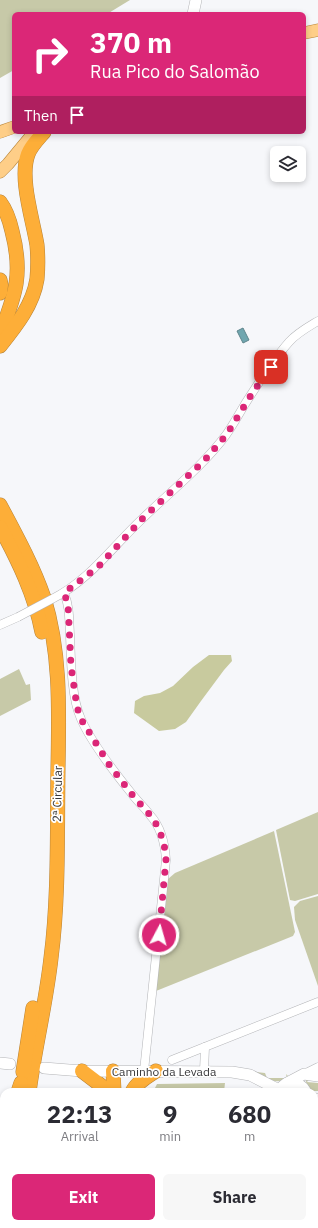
<!DOCTYPE html>
<meta charset="utf-8">
<style>
body{margin:0;font-family:"IBM Plex Sans",sans-serif;background:#f7f7f7;color:#2b2b33;height:100vh;display:flex;flex-direction:column;font-size:15px;white-space:nowrap}
*{box-sizing:border-box;margin:0}
p{font-size:13px;color:#7c7c81}
.icon{flex:none;width:22px;height:22px;fill:none;stroke:currentColor;stroke-width:2;stroke-linecap:round;stroke-linejoin:round}
.map{position:relative;flex:1;overflow:hidden}
.panel{position:absolute;left:0px;top:1088px;width:318px;height:140px;display:flex;flex-direction:column;background:#fff;border-radius:12px 12px 0 0;box-shadow:0 2px 6px #0003}
.panel>*{flex:none}
.guide{position:absolute;left:12px;top:12px;width:294px;height:122px;border-radius:6px;box-shadow:0 2px 6px #0003;background:#db2777;color:#fff;overflow:hidden}
.fabs{position:absolute;left:270px;top:146px;display:grid;gap:8px}
.fabs a{display:grid;place-items:center;width:36px;height:36px;border-radius:6px;background:#fff;box-shadow:0 2px 6px #0003;font-size:20px}
.pin{position:absolute;display:grid;place-items:center;width:34px;height:34px;color:#fff;margin:-17px;border-radius:8px;box-shadow:0 2px 6px #0006}
.me{position:absolute;width:44px;margin:-22px;rotate:6deg;stroke-linejoin:round;filter:drop-shadow(0 0 3px #0008)}
.turn{display:flex;align-items:center;gap:14px;height:84px;padding:0 12px;font-size:18px}
.turn .icon{width:52px;height:52px;stroke-width:2.5}
.turn b{display:block;font-size:28px;line-height:34px}
.then{display:flex;align-items:center;height:38px;padding:0 12px;background:#0003;gap:8px;font-size:15px}
.eta{display:flex;justify-content:space-evenly;align-items:center;height:68px;text-align:center}
.eta b{font-size:24px;font-weight:800;line-height:28px}
.action{display:flex;gap:8px;margin-top:auto;padding:8px 12px}
.action a{flex:1;height:46px;border-radius:6px;background:#db2777;color:#fff;font-size:16px;font-weight:800;line-height:46px;text-align:center}
.action a+a{background:#f7f7f7;color:#2b2b33}
.map>svg:first-child{display:block}
.green{fill:#c7c9a8}
.forest{fill:#c8ca9e}
.water{fill:#70a6af;stroke:#5f858c}
.lines{fill:none;stroke-linecap:round;stroke-linejoin:round}
.street-casing{stroke:#b3b4b7;stroke-width:9}
.secondary-casing{stroke:#b3b4b7;stroke-width:12}
.primary-casing{stroke:#b88438;stroke-width:13}
.highway-casing{stroke:#b88438;stroke-width:15}
.street{stroke:#fff;stroke-width:8}
.secondary{stroke:#fff;stroke-width:11}
.primary{stroke:#fece88;stroke-width:12}
.highway{stroke:#fdae38;stroke-width:14}
.street-bridge-casing{stroke:#b3b4b7;stroke-width:9;stroke-linecap:butt}
.street-bridge{stroke:#fff;stroke-width:8}
.route{stroke:#db2777;stroke-width:7;stroke-dasharray:0 12.6}
.labels{text-anchor:middle;dominant-baseline:central;stroke-width:3.5;stroke-linejoin:round;paint-order:stroke}
.street-label{font-size:12px;fill:#373739;stroke:#fff}
</style>
<div class="map">
<svg width="318" height="1228" viewBox="0 0 318 1228">
<rect width="100%" height="100%" fill="#f6f7fa"/>
<g class="green">
<path d="M0 0H130L107 14H14V70L0 78Z"/>
<path d="M19 669 26 685 30 684 31 700 0 716V679Z"/>
<path d="M318 812V894L295 901 290 900 276 830Z"/>
<path d="M274 831 295 932 293 936 156 991 168 879 175 873Z"/>
<path d="M318 896V986L295 920 294 907 300 901Z"/>
<path d="M256 1072 265 1073 267 1078H287L286 1074 288 1076V1078C275 1085 267 1079 255 1073Z"/>
<path d="M307 1078H310L307 1082 318 1083V1091H314L307 1087 306 1081Z"/>
<path d="M225 1083 224 1092H153L157 1084Z"/>
<path d="M26 1224H311L313 1228H24Z"/>
</g>
<path class="forest" d="M209 655H231L232 661 224 670 201 701 186 722 175 729 159 731 134 713 135 701 144 696 160 693 173 686 193 667Z"/>
<path class="water" d="M243 328 249 340 243 343 237 331Z"/>
<g class="lines">
<defs>
<g id="street">
<path d="M64 593C70 607 69 620 70 635 71 659 71 697 81 719 92 744 115 773 132 794 138 802 145 808 150 815 161 827 165 844 166 860L144 1071"/>
<path d="M52 599C90 580 112 547 142 519 171 491 202 467 226 435 233 425 239 414 245 404 257 385 274 359 289 342 297 333 308 327 318 321"/>
<path d="M0 625 18 617"/>
<path d="M172 1060 318 1002"/>
<path d="M204 1071 205 1047"/>
<path d="M304 1074 318 1067"/>
</g>
<g id="secondary">
<path d="M193 14 196 0"/>
<path d="M0 1063 10 1064"/>
<path d="M44 1068 82 1071 232 1072 250 1075 279 1090"/>
<path d="M287 1083 304 1074 318 1076"/>
<path d="M279 1092C285 1079 300 1080 306 1092"/>
<path d="M314 1100 318 1099"/>
<path d="M314 1160 318 1171"/>
<path d="M314 1194 318 1205"/>
</g>
<g id="primary">
<path d="M304 33 318 30"/>
<path d="M0 132 14 127"/>
<path d="M0 172 8 164 32 135 37 132"/>
</g>
<g id="highway">
<path d="M0 202C6 210 10 222 12 231 23 273 16 294 0 334"/>
<path d="M0 280 1 285 0 293"/>
<path d="M0 346C16 326 33 305 37 279 38 268 38 256 37 245 33 220 19 178 28 154 31 146 38 139 44 132"/>
<path d="M0 505C16 535 33 566 44 598 61 653 59 711 58 768 57 831 59 896 51 958 46 1003 35 1047 29 1092"/>
<path d="M0 527C18 560 35 595 42 632"/>
<path d="M82 1071 103 1087 106 1092"/>
<path d="M113 1071 114 1092"/>
<path d="M23 1072 33 1008"/>
<path d="M18 1092 21 1083"/>
<path d="M132 1092C137 1082 147 1077 156 1071"/>
<path d="M0 1132 4 1127"/>
<path d="M0 1208 4 1187"/>
<path d="M8 1228 9 1224"/>
</g>
</defs>
<use href="#street" class="street-casing"/>
<use href="#secondary" class="secondary-casing"/>
<use href="#primary" class="primary-casing"/>
<use href="#highway" class="highway-casing"/>
<use href="#street" class="street"/>
<use href="#secondary" class="secondary"/>
<use href="#primary" class="primary"/>
<use href="#highway" class="highway"/>
<defs>
<path id="street-bridge" d="M18 617 52 599"/>
</defs>
<use href="#street-bridge" class="street-bridge-casing"/>
<use href="#street-bridge" class="street-bridge"/>
</g>
<g class="lines">
<path class="route" d="M159 935 166 860 164 843 158 827 151 816 134 797 110 766 81 719 77 707 71 666 68 604 64 593 99 566 142 519 204 461 227 434 253 392 271 367"/>
</g>
<g class="labels">
<g class="street-label">
<text transform="translate(57 794) rotate(-89)">2ª Circular</text>
<text x="164" y="1071">Caminho da Levada</text>
</g>
</g>
</svg>
<div class="fabs">
<a><svg class="icon" aria-label="layers" viewBox="0 0 24 24"><path d="M12 4l9 5-9 5-9-5zM3 14l9 5 9-5"/></svg></a>
</div>
<div class="pin" style="left:271px;top:367px;background:#d93025"><svg class="icon" aria-label="arrive" viewBox="0 0 24 24"><path d="M6 21V4h12l-3 4 3 4H6"/></svg></div>
<svg class="me" style="left:159px;top:935px" viewBox="-20 -20 40 40"><circle r="17" fill="#db2777" stroke="#fff" stroke-width="3"/><path d="M0-11L8 9 0 5-8 9z" fill="#fff"/></svg>
<div class="guide">
<div class="turn"><svg class="icon" aria-label="right" viewBox="0 0 24 24"><path d="M7 20v-9h11M14 6l5 5-5 5"/></svg><div><b>370 m</b>Rua Pico do Salomão</div></div>
<div class="then">Then<svg class="icon" aria-label="arrive" viewBox="0 0 24 24"><path d="M6 21V4h12l-3 4 3 4H6"/></svg></div>
</div>
<section class="panel">
<div class="eta">
<div><b>22:13</b><p>Arrival</p></div>
<div><b>9</b><p>min</p></div>
<div><b>680</b><p>m</p></div>
</div>
<div class="action"><a>Exit</a><a>Share</a></div>
</section>
</div>
